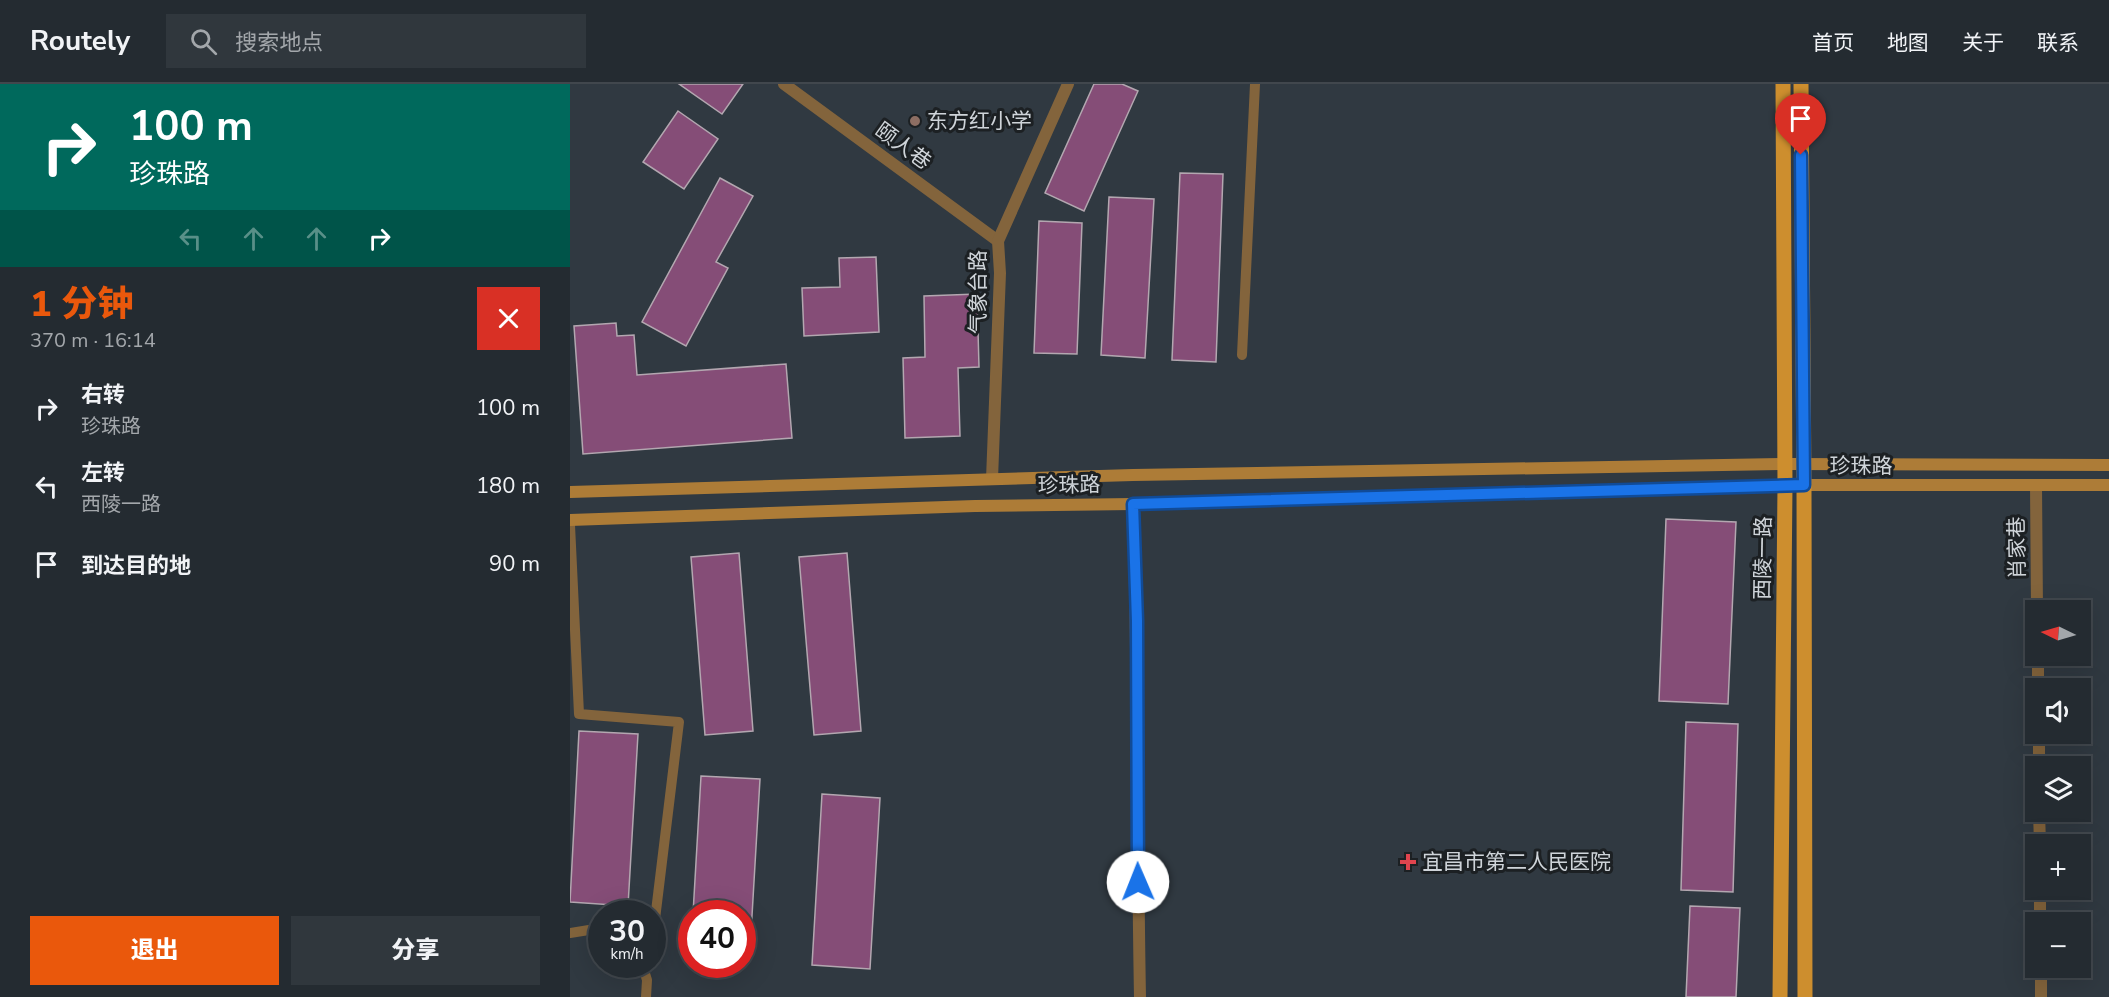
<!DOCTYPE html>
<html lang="zh">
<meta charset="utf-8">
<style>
body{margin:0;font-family:"Nunito Sans","Noto Sans SC",sans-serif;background:#30373d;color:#f1f3f6;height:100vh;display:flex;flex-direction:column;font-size:22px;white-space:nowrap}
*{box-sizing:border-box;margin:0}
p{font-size:20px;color:#a3a7ab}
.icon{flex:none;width:33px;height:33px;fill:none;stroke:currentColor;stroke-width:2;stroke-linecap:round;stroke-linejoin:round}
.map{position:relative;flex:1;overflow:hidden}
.side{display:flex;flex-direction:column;background:#242b31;width:570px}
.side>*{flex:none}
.guide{background:#00695c;color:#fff;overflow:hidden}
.needle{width:39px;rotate:275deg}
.buttons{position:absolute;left:1455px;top:516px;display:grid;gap:12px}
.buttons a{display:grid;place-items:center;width:66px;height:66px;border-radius:0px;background:#242b31;box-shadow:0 6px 24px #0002,0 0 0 2px #41474d;font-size:30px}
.speed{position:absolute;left:18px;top:816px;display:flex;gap:12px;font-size:30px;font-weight:700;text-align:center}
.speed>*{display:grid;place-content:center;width:78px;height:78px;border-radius:50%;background:#242b31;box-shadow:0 6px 24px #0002,0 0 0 2px #41474d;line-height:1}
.speed small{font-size:15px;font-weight:400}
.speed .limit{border:9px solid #d22;background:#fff;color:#111}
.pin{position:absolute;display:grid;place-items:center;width:51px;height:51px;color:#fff;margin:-62px -26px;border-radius:50% 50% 50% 0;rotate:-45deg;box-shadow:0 0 6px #0007}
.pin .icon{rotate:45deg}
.me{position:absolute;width:66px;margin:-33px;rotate:359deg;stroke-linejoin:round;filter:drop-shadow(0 0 4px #0008)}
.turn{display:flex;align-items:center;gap:21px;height:126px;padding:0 30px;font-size:27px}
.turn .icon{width:78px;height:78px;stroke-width:2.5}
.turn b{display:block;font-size:42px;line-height:51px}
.lanes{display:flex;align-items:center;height:57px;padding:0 30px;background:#0003;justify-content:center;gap:30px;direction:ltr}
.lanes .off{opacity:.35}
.round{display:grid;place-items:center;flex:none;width:63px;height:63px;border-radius:0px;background:#30373d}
.head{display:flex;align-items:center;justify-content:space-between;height:102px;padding:0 30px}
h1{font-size:36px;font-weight:800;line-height:45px;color:#ea580c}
.button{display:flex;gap:12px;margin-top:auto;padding:12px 30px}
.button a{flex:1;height:69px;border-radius:0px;background:#ea580c;color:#fff;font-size:24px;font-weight:800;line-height:69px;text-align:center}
.button a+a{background:#30373d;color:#f1f3f6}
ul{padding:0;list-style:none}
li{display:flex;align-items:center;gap:18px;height:78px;padding:0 30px}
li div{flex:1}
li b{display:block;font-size:22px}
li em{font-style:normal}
header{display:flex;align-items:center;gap:36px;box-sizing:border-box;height:84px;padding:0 30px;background:#242b31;border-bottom:2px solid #41474d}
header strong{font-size:28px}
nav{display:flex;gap:33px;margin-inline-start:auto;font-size:21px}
.search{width:420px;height:54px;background:#30373d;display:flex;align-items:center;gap:15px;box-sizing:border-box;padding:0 21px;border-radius:0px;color:#a3a7ab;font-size:22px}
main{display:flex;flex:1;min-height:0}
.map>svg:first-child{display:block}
.building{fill:#854d77;stroke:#b3a7b0;stroke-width:1.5}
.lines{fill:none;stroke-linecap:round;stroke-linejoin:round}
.service{stroke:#83643c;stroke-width:10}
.minor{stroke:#83643c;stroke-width:12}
.tertiary{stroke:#83643c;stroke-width:12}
.secondary{stroke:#ad7c37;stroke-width:12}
.primary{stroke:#cd8e2e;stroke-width:15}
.route-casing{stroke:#114b97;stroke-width:15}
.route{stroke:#1a73e8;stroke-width:10}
.education-dot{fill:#8d6e63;stroke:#1c2023;stroke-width:2}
.health-dot{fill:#e0444e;stroke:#1c2023;stroke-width:2}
.labels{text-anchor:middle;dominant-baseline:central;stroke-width:6;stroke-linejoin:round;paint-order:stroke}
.poi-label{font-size:21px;fill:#cfd4d9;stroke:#1c2023;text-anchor:start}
.street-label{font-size:21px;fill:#cfd4d9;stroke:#1c2023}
</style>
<header>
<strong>Routely</strong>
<div class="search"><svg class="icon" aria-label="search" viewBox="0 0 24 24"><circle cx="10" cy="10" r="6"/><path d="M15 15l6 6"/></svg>搜索地点</div>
<nav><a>首页</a><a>地图</a><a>关于</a><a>联系</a></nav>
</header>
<main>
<section class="side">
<div class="guide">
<div class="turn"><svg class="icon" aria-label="right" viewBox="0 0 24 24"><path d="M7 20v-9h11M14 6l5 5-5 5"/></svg><div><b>100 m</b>珍珠路</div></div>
<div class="lanes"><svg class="icon off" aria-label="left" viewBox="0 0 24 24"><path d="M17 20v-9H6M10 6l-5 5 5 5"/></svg><svg class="icon off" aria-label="ahead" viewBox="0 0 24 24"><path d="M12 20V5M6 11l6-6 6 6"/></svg><svg class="icon off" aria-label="ahead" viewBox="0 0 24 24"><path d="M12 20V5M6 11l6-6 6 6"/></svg><svg class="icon" aria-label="right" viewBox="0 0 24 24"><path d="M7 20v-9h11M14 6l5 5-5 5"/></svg></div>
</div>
<div class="head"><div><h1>1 分钟</h1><p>370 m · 16:14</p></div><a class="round" style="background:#d93025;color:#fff"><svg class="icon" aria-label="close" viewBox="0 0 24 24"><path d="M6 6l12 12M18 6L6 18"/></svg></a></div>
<ul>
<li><svg class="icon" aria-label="right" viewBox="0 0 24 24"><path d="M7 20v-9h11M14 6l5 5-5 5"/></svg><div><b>右转</b><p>珍珠路</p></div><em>100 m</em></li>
<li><svg class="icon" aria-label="left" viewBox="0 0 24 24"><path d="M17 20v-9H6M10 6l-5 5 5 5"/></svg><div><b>左转</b><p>西陵一路</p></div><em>180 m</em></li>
<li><svg class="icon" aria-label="arrive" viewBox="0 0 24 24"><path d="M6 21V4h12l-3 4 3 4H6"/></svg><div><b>到达目的地</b></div><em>90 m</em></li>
</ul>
<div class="button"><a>退出</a><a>分享</a></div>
</section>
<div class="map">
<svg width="1539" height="913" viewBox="0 0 1539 913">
<rect width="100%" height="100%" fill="#303941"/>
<g class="building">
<path d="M109 0H173L152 30Z"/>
<path d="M524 0H552L568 7 514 127 475 109Z"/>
<path d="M108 27 148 55 114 105 73 78Z"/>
<path d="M610 89 653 90 646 278 602 276Z"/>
<path d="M150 94 183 112 146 178 158 184 116 262 72 238Z"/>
<path d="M539 113 584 115 575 274 531 271Z"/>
<path d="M469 137 512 139 507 270 464 269Z"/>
<path d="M306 173 309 248 234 252 232 204 270 203 269 174Z"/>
<path d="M407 210 409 283 388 284 390 352 335 354 333 274 355 273 354 212Z"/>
<path d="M46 239 47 252 64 251 67 291 216 280 222 354 13 370 4 242Z"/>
<path d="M1096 435 1166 438 1158 620 1089 617Z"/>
<path d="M169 469 183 647 135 651 121 473Z"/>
<path d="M277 469 291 647 244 651 229 473Z"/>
<path d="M1116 638 1168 640 1163 808 1111 806Z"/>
<path d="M9 647 68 650 58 822 0 818Z"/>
<path d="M131 692 190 695 180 866H172V830H123Z"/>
<path d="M252 710 310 714 300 885 242 881Z"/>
<path d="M1120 822 1170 824 1166 913H1116Z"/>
</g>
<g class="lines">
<g class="service">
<path d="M672 271 685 0"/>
<path d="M0 441 9 630 109 638 82 860"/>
<path d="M0 849 25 845 32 847"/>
<path d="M72 880 77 896 76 913"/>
</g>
<g class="minor">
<path d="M214 0 428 157"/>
<path d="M422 395 430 189 428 157 498 0"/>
<path d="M1466 401 1467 526"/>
<path d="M1468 572V604"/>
<path d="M1469 650V682"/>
<path d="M1469 728 1470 760"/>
<path d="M1470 806V838"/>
<path d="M1471 884V913"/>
</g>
<path class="tertiary" d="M563 420C568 584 567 749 570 913"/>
<g class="secondary">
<path d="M0 408 563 391 1214 380 1539 381"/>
<path d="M0 436 405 422 563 420 1234 401H1539"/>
</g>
<g class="primary">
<path d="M1231 0 1234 401 1235 913"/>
<path d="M1210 913 1215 402 1213 0"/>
</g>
</g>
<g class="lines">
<defs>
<path id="route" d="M568 798 567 537 563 420 1234 401 1231 71"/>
</defs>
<use href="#route" class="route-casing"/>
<use href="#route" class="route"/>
</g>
<circle class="education-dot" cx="345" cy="37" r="6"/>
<path class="health-dot" d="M835 769h6v6h6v6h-6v6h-6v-6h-6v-6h6z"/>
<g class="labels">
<g class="poi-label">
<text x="357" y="37">东方红小学</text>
<text x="852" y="778">宜昌市第二人民医院</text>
</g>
<g class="street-label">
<text transform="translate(333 62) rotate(36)">颐人巷</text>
<text transform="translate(408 208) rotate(-90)">气象台路</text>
<text x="1291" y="382">珍珠路</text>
<text transform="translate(499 401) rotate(-1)">珍珠路</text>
<text transform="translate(1447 464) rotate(-91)">肖家巷</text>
<text transform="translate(1193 474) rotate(-89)">西陵一路</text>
</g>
</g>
</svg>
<div class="buttons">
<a><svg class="needle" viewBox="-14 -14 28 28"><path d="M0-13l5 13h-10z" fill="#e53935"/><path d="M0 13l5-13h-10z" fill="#a3a7ab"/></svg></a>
<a><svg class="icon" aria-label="sound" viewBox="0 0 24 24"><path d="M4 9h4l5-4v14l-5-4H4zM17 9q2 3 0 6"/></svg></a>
<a><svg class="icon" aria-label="layers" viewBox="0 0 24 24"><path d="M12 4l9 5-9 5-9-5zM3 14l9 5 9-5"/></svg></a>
<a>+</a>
<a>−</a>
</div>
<div class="speed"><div>30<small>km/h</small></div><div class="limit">40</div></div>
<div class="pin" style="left:1231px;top:71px;background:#d93025"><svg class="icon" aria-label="arrive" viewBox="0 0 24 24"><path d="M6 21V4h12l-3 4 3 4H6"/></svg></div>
<svg class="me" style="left:568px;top:798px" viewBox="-20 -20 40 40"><circle r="19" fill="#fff"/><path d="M0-13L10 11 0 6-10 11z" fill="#1a73e8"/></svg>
</div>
</main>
